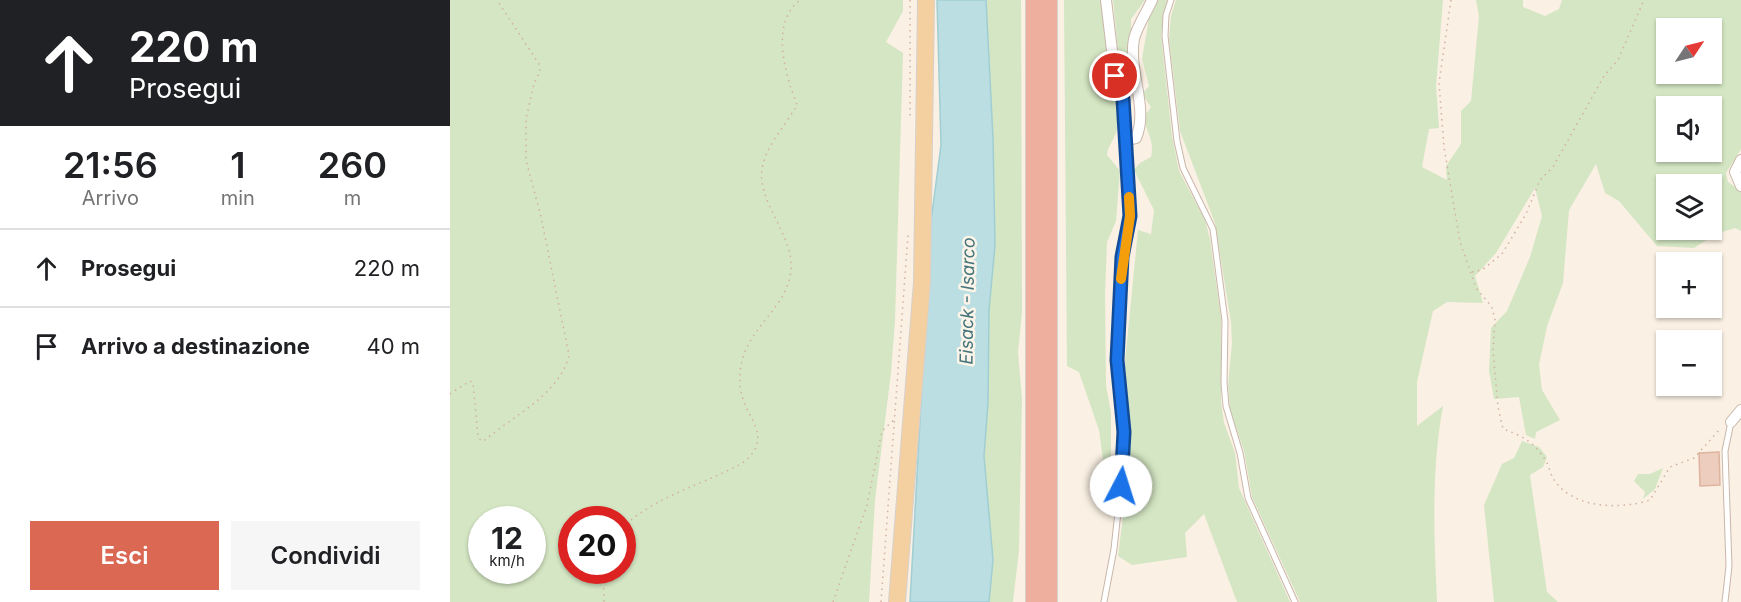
<!DOCTYPE html>
<html lang="it">
<meta charset="utf-8">
<style>
body{margin:0;font-family:Inter,sans-serif;background:#f6f6f6;color:#202124;height:100vh;display:flex;flex-direction:column;font-size:22px;white-space:nowrap}
*{box-sizing:border-box;margin:0}
p{font-size:20px;color:#757577}
.icon{flex:none;width:33px;height:33px;fill:none;stroke:currentColor;stroke-width:2;stroke-linecap:round;stroke-linejoin:round}
.map{position:relative;flex:1;overflow:hidden}
.panel{display:flex;flex-direction:column;background:#fff;width:450px}
.panel>*{flex:none}
.banner{background:#202124;color:#fff;overflow:hidden}
.needle{width:39px;rotate:55deg}
.fabs{position:absolute;left:1206px;top:18px;display:grid;gap:12px}
.fabs a{display:grid;place-items:center;width:66px;height:66px;border-radius:0px;background:#fff;box-shadow:0 2px 4px #0004;font-size:30px}
.speed{position:absolute;left:18px;top:506px;display:flex;gap:12px;font-size:30px;font-weight:700;text-align:center}
.speed>*{display:grid;place-content:center;width:78px;height:78px;border-radius:50%;background:#fff;box-shadow:0 2px 4px #0004;line-height:1}
.speed small{font-size:15px;font-weight:400}
.speed .limit{border:9px solid #d22;background:#fff;color:#111}
.pin{position:absolute;display:grid;place-items:center;width:51px;height:51px;color:#fff;margin:-26px;border:3px solid #fff;border-radius:50%;box-shadow:0 2px 6px #0007}
.me{position:absolute;width:66px;margin:-33px;rotate:5deg;stroke-linejoin:round;filter:drop-shadow(0 0 4px #0008)}
.turn{display:flex;align-items:center;gap:21px;height:126px;padding:0 30px;font-size:27px}
.turn .icon{width:78px;height:78px;stroke-width:2.5}
.turn b{display:block;font-size:42px;line-height:51px}
.eta{display:flex;justify-content:space-evenly;align-items:center;height:102px;text-align:center}
.eta b{font-size:36px;font-weight:600;line-height:42px}
.cta{display:flex;gap:12px;margin-top:auto;padding:12px 30px}
.cta a{flex:1;height:69px;border-radius:0px;background:#da6852;color:#fff;font-size:24px;font-weight:600;line-height:69px;text-align:center}
.cta a+a{background:#f6f6f6;color:#202124}
ul{padding:0;list-style:none}
li{display:flex;align-items:center;gap:18px;height:78px;padding:0 30px;border-top:2px solid #e0e0e0}
li div{flex:1}
li b{display:block;font-size:22px}
li em{font-style:normal}
main{display:flex;flex:1;min-height:0}
.map>svg:first-child{display:block}
.green{fill:#d4e6c3;fill-rule:evenodd}
.water{fill:#badee2;stroke:#a1ced3;stroke-width:1.5}
.building{fill:#edcdbd;stroke:#deb39f;stroke-width:1.5}
.lines{fill:none;stroke-linecap:round;stroke-linejoin:round}
.lane-casing{stroke:#cab7ab;stroke-width:7}
.street-casing{stroke:#cab7ab;stroke-width:12}
.primary-casing{stroke:#d7d0cd;stroke-width:18}
.highway-casing{stroke:#d7d0cd;stroke-width:20}
.path{stroke:#d2b1a1;stroke-width:1.5;stroke-dasharray:1.5 4.5;stroke-linecap:butt}
.lane{stroke:#fff;stroke-width:5}
.street{stroke:#fff;stroke-width:10}
.primary{stroke:#f4d0a1;stroke-width:16}
.highway{stroke:#efaf9f;stroke-width:18}
.route-casing{stroke:#114b97;stroke-width:15}
.route{stroke:#1a73e8;stroke-width:10}
.slow{stroke:#f59e0b;stroke-width:10}
.labels{text-anchor:middle;dominant-baseline:central;stroke-width:5;stroke-linejoin:round;paint-order:stroke}
.water-label{font-size:18px;font-style:italic;fill:#44757b;stroke:#fdf4e9}
</style>
<main>
<section class="panel">
<div class="banner">
<div class="turn"><svg class="icon" aria-label="ahead" viewBox="0 0 24 24"><path d="M12 20V5M6 11l6-6 6 6"/></svg><div><b>220 m</b>Prosegui</div></div>
</div>
<div class="eta">
<div><b>21:56</b><p>Arrivo</p></div>
<div><b>1</b><p>min</p></div>
<div><b>260</b><p>m</p></div>
</div>
<ul>
<li><svg class="icon" aria-label="ahead" viewBox="0 0 24 24"><path d="M12 20V5M6 11l6-6 6 6"/></svg><div><b>Prosegui</b></div><em>220 m</em></li>
<li><svg class="icon" aria-label="arrive" viewBox="0 0 24 24"><path d="M6 21V4h12l-3 4 3 4H6"/></svg><div><b>Arrivo a destinazione</b></div><em>40 m</em></li>
</ul>
<div class="cta"><a>Esci</a><a>Condividi</a></div>
</section>
<div class="map">
<svg width="1291" height="602" viewBox="0 0 1291 602">
<rect width="100%" height="100%" fill="#faf0e3"/>
<g class="green">
<path d="M0 0H453V11L436 42 453 53 445 320 441 373 425 500 419 602H0ZM32 519H82V570H32ZM122 519H172V570H122Z"/>
<path d="M536 0H571L572 313 568 353 572 399 569 550 563 602H539L543 560 534 456 539 310 545 245 543 138Z"/>
<path d="M614 0H652L660 69 652 73 655 87 664 86C666 101 671 119 666 133 663 141 658 146 657 155L670 171 666 221 657 242 655 294 656 385 661 413V475H655L649 430 629 372 617 366Z"/>
<path d="M663 0H695L681 19V75L678 81 674 80 670 70Z"/>
<path d="M707 0H717L711 35 722 136 729 171 755 220 760 239 771 318V402L774 423 785 453 789 488 840 602H787L754 514 735 533 737 557 682 565 668 556 679 469 675 362 688 230 701 234 704 210 684 170 690 163 701 157C705 140 696 133 694 117L701 107 692 94 699 86 692 59 699 18Z"/>
<path d="M726 0H993L986 86 989 128 979 129 972 167 997 180 996 166 1011 144V111L1021 101 1029 16 1026 0H1073V7L1095 16 1109 9 1112 0H1291V149L1276 173 1278 182 1291 191V231L1285 228 1266 234 1244 248 1207 246 1169 201 1155 193 1146 164 1119 210 1113 283 1097 326 1089 365 1092 390 1110 420 1086 432 1085 439 1076 435 1069 397 1044 399 1039 371 1041 328 1057 311 1080 257 1092 216 1085 188 1046 253 1025 276 1033 303 997 302 983 311 967 382V426L993 406C981 471 984 537 987 602H850L802 497 794 451 780 410 778 386 782 343 781 322 765 223 730 131 719 39 721 16ZM1216 28H1262V74H1216ZM1216 106H1262V152H1216ZM1216 184H1262V230H1216Z"/>
<path d="M1072 441 1089 447 1097 457 1093 467 1080 475 1097 592 1108 602H1044L1034 505 1052 464 1064 458Z"/>
<path d="M1213 468 1205 489 1193 499 1195 492 1184 481 1188 474H1200Z"/>
</g>
<path class="water" d="M487 0H536L543 138 545 245 539 310 538 403 534 456 543 560 539 602H460L481 221 491 145Z"/>
<path class="building" d="M1269 452 1270 485 1250 486 1249 453Z"/>
<g class="lines">
<defs>
<g id="lane">
<path d="M721 0 716 15 715 36 727 141 733 168 763 229 775 321 774 383 776 406 790 453 798 498 845 602"/>
<path d="M654 602 664 549 673 465 674 432 667 360 672 257 680 216 676 140"/>
<path d="M1275 602 1279 566 1275 451 1281 422"/>
</g>
<g id="street">
<path d="M656 0 665 76 673 99 676 140 686 138C699 108 678 71 684 39 687 26 697 12 702 0"/>
<path d="M1291 160 1285 172 1291 186"/>
<path d="M1281 422 1291 410"/>
</g>
<path id="primary" d="M447 602 472 282 476 0"/>
<g id="highway">
<path d="M585 602V0"/>
<path d="M598 602V0"/>
</g>
</defs>
<use href="#lane" class="lane-casing"/>
<use href="#street" class="street-casing"/>
<use href="#primary" class="primary-casing"/>
<use href="#highway" class="highway-casing"/>
<g class="path">
<path d="M460 0V116"/>
<path d="M1001 0 989 83 994 147 1010 242 1026 288 1042 307 1045 320 1043 350 1048 407 1053 429C1073 436 1084 442 1096 461 1099 466 1100 473 1103 478 1121 509 1170 510 1200 500L1220 467 1244 458 1270 429"/>
<path d="M1022 272 1032 270 1052 254 1076 214 1090 180 1103 167 1154 76 1168 60 1194 0"/>
<path d="M0 394 20 381 23 383 28 436 31 441 35 440C64 415 110 394 119 355L91 217 76 160V119L84 84 90 71 89 64 47 0"/>
<path d="M172 528C206 495 254 485 294 462 326 435 293 418 290 386 286 333 331 317 340 277 349 237 303 202 313 164 319 142 336 125 347 105 336 76 319 24 350 0"/>
<path d="M153 570 154 602"/>
<path d="M383 602 417 505 432 431 446 418"/>
<path d="M431 602 458 235"/>
</g>
<use href="#lane" class="lane"/>
<use href="#street" class="street"/>
<use href="#primary" class="primary"/>
<use href="#highway" class="highway"/>
</g>
<g class="lines">
<defs>
<path id="route" d="M665 76 673 99 680 216 672 257 667 360 674 432 671 486"/>
</defs>
<use href="#route" class="route-casing"/>
<use href="#route" class="route"/>
<path class="slow" d="M671 279 680 216 679 197"/>
</g>
<g class="labels">
<g class="water-label">
<text transform="translate(517 301) rotate(-89)">Eisack - Isarco</text>
</g>
</g>
</svg>
<div class="fabs">
<a><svg class="needle" viewBox="-14 -14 28 28"><path d="M0-13l5 13h-10z" fill="#e53935"/><path d="M0 13l5-13h-10z" fill="#757577"/></svg></a>
<a><svg class="icon" aria-label="sound" viewBox="0 0 24 24"><path d="M4 9h4l5-4v14l-5-4H4zM17 9q2 3 0 6"/></svg></a>
<a><svg class="icon" aria-label="layers" viewBox="0 0 24 24"><path d="M12 4l9 5-9 5-9-5zM3 14l9 5 9-5"/></svg></a>
<a>+</a>
<a>−</a>
</div>
<div class="speed"><div>12<small>km/h</small></div><div class="limit">20</div></div>
<div class="pin" style="left:665px;top:76px;background:#d93025"><svg class="icon" aria-label="arrive" viewBox="0 0 24 24"><path d="M6 21V4h12l-3 4 3 4H6"/></svg></div>
<svg class="me" style="left:671px;top:486px" viewBox="-20 -20 40 40"><circle r="19" fill="#fff"/><path d="M0-13L10 11 0 6-10 11z" fill="#1a73e8"/></svg>
</div>
</main>
